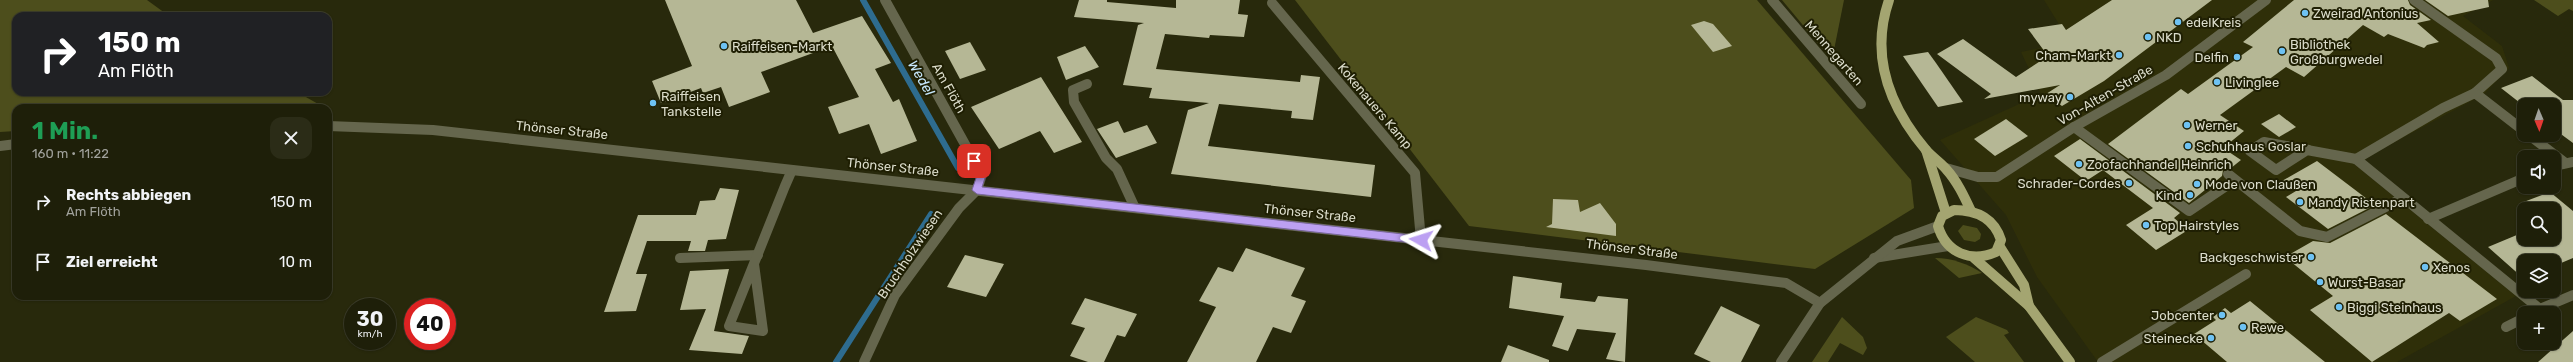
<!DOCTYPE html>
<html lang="de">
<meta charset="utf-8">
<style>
body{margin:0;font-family:Rubik,sans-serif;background:#2b2c17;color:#f1f3f6;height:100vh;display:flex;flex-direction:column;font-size:15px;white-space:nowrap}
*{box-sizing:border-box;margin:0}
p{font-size:13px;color:#a1a29c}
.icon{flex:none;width:22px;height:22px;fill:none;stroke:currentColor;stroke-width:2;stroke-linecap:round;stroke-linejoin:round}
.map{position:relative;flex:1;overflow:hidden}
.side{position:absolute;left:12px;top:104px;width:320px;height:196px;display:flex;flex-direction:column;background:#1e1f09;border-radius:12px;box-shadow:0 1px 3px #0004,0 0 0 1px #3c3d2a}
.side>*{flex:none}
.top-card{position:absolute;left:12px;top:12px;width:320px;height:84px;border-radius:12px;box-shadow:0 1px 3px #0004,0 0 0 1px #3c3d2a;background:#202124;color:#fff;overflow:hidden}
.needle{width:26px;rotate:178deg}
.tools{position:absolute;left:2517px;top:98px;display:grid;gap:8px}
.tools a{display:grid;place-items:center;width:44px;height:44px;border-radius:8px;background:#1e1f09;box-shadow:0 1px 3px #0004,0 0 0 1px #3c3d2a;font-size:20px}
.speed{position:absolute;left:344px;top:298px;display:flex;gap:8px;font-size:20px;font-weight:700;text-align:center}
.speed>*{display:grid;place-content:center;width:52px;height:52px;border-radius:50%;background:#1e1f09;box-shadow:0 1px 3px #0004,0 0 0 1px #3c3d2a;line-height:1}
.speed small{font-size:10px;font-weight:400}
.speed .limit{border:6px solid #d22;background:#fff;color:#111}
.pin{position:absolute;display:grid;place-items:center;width:34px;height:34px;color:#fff;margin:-17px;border-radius:8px;box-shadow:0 2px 6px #0006}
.me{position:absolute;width:44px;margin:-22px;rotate:276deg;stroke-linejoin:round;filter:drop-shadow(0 0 3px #0008)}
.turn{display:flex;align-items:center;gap:14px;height:84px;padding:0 20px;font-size:18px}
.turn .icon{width:52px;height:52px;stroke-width:2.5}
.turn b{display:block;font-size:28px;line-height:34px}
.round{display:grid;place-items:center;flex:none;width:42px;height:42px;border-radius:12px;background:#2b2c17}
.overview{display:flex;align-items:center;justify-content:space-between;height:68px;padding:0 20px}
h1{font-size:24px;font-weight:700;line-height:30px;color:#1e9e55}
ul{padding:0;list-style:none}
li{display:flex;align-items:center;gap:12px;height:60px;padding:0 20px}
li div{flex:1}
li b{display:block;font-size:15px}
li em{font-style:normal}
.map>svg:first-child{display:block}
.built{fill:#2f2f09}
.green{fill:#4d4e1c}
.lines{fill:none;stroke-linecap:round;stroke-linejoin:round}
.stream{stroke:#2e6c8f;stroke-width:6}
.building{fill:#b5b795}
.minor{stroke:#65664d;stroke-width:10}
.major{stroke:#a4a571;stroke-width:10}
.route{fill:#bca0f2;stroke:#7a689d}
.poi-dot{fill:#6ec2f3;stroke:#1f1f03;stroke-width:1.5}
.labels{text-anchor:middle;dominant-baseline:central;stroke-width:4;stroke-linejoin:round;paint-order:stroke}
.poi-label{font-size:13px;fill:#dbdccb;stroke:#1f1f03;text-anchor:start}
.street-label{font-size:13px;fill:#dbdccb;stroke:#1f1f03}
.water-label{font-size:14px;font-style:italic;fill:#c6e7fc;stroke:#1f1f03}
</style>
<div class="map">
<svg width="2573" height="362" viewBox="0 0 2573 362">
<rect width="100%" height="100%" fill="#28290c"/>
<path class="built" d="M2044 0H2493L2463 16 2502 46 2509 68 2484 94 2354 164 2516 296 2397 362H2098L2037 277 2006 215 1940 140 2041 94 2021 52 2070 42Z"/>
<g class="green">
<path d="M0 0H147L169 16H16V92H297L320 105 291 108H16V131L0 132Z"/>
<path d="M1295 0H1757L1911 180 1914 208 1815 269 1469 226Z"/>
<path d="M1782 0H1844L1832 60Z"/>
<path d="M2534 0H2573V11L2569 9 2558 16Z"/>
<path d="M1963 225 1977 228 1981 234 1980 239 1975 242 1964 240 1958 231Z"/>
<path d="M1935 258C1952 258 1968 264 1982 273L1959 278Z"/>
<path d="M1842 317 1863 337 1867 348 1863 355 1840 343 1828 362H1812Z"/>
<path d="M1976 317 2007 330 2009 333 2004 335 2024 362H1975L1946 337Z"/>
</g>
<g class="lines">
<g class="stream">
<path d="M863 0 958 168"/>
<path d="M836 362 931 214"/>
</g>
</g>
<g class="building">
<path d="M665 0H796L813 33 862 16 891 63 875 69 893 102 899 99 917 141 881 154 869 124 839 134 828 107 859 97 832 46 761 72 770 92 729 107 721 87 703 93 701 88 661 103 652 81 692 66Z"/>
<path d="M1079 0H1107V2L1176 8V0H1240L1238 14 1248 15 1244 37 1210 35 1209 38 1165 34 1156 69 1300 82 1301 75 1320 77 1313 120 1291 118 1292 111 1219 104 1208 146 1375 165 1371 197 1171 174 1188 110 1209 103 1149 98 1152 88 1123 85 1138 25 1144 23 1074 17Z"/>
<path d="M2112 0H2212L2104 81 2062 106 2046 94 2060 85 1984 99 1991 94 1937 54 1963 39 2016 77 2048 56 2028 29 2062 24 2066 30Z"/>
<path d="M2294 0H2408L2410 5 2431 20 2417 23 2439 42 2427 45 2424 48 2388 34 2384 37 2363 25 2304 77 2286 67 2220 115 2244 131 2223 148 2241 160 2231 168 2223 170 2222 176 2189 203 2108 144 2181 89 2188 94 2253 47 2243 42Z"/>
<path d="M2425 0H2488L2489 7 2448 16Z"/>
<path d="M1704 21 1713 24 1732 46 1713 52 1691 25Z"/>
<path d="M970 42 986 70 960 79 945 51Z"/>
<path d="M1085 46 1099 67 1066 80 1057 57Z"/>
<path d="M1928 52 1936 63 1963 102 1938 107 1903 56Z"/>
<path d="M2532 76 2563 100H2573V143L2554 129V105L2524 106 2501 88Z"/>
<path d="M1041 77 1082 142 1054 153 1040 131 999 149 971 107Z"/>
<path d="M2279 114 2296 127 2279 137 2261 124Z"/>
<path d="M2006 119 2028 136 1995 156 1974 139Z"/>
<path d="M1118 121 1124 133 1147 125 1157 143 1116 158 1097 129Z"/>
<path d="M2080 139 2180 213 2174 218 2188 230 2156 250 2126 225 2153 208 2103 170 2086 181 2054 156Z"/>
<path d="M2317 161 2375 205 2328 229 2286 197 2296 191 2282 181Z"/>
<path d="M720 188 739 190 726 239 708 240 705 251H688L691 241H647L636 274H647L636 311 604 312 638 215H696L700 201 715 200Z"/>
<path d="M2550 192 2573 211V258L2554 266V261H2524L2523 278 2488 247 2524 232V239H2554V209H2529L2521 203Z"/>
<path d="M1553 199 1578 200 1580 212 1600 203 1616 224V236L1546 227 1552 224Z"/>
<path d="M2386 214 2497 299 2460 321 2449 313 2372 362 2310 310 2333 296 2285 257 2313 241 2330 243Z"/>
<path d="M1246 248 1305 268 1291 296 1306 301 1291 333 1273 327 1256 362H1187L1216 307 1199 301 1218 267 1233 272Z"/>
<path d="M965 255 1004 264 986 297 947 287Z"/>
<path d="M729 269 714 331 749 336 742 354 689 350 706 309 680 310 690 271Z"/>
<path d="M1513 276 1562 283 1560 298 1595 302 1598 296 1628 299 1625 362 1606 359 1616 333 1577 329 1568 351 1552 346 1564 316 1509 308Z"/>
<path d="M1085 298 1137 314 1125 337 1117 335 1104 362H1088L1070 356 1085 328 1071 324Z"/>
<path d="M2250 301 2325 362H2227L2194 334 2216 320 2213 317 2225 308 2231 313Z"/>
<path d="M1721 306 1760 325 1741 362H1711L1694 354Z"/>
<path d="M2573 331V362H2538Z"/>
<path d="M1508 345 1549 360V362H1501Z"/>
</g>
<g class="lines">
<g class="minor">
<path d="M1772 0 1861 104"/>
<path d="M2414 0 2496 58 2502 69 2475 93"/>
<path d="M1272 3 1415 173 1421 240"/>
<path d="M1087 84 1073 90 1074 102 1106 158 1117 169 1135 208"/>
<path d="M328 126 433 130 1646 265 1786 283 1820 303"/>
<path d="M2074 127 2189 211 2229 184"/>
<path d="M2524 131 2475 93 2443 108 2356 159 2540 309 2533 313"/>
<path d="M2529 135 2564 162"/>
<path d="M0 146 16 144"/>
<path d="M2309 150 2264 142 2250 151 2276 170 2307 150 2356 159"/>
<path d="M2554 166 2573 162"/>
<path d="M1946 168 1978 177H1997L2074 127 2166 75 2266 0"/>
<path d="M2228 174 2300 231 2327 237 2403 198"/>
<path d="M2428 219 2524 178"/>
<path d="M680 258 758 255"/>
<path d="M1874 258 1948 246"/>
<path d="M754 264 763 331 729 326 785 186 792 170"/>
<path d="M2540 309 2573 295"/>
<path d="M2506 327 2524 318"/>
<path d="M864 362 895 295 959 208 977 190 982 175 885 0"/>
<path d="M1781 362 1820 303 1897 241 1938 226"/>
<path d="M2102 362 2246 274"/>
</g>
<g class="major">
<path d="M1889 0C1870 55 1889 106 1926 150 1932 157 1940 162 1946 169 1957 181 1964 196 1971 211"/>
<path d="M1926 150 1946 213"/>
<path d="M1954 210C1976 210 1994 218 2001 240L1996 252C1971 263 1946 253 1938 226L1942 216Z"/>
<path d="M2000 247 2024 285 2029 306"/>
<path d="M1974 258 2029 306 2070 362"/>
</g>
</g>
<path class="route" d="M974 158 977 159 986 175 982 187 1421 236 1425 240 1421 244 977 194 972 190 977 175 970 161Z"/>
<g class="poi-dot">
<circle cx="2305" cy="13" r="4"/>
<circle cx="2178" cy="22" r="4"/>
<circle cx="2148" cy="37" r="4"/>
<circle cx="724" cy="46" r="4"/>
<circle cx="2282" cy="51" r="4"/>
<circle cx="2119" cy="55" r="4"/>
<circle cx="2237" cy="57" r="4"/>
<circle cx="2217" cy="82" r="4"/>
<circle cx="2070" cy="97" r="4"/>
<circle cx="653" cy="103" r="4"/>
<circle cx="2187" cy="125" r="4"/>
<circle cx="2188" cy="146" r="4"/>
<circle cx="2079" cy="164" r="4"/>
<circle cx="2129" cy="183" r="4"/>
<circle cx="2197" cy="184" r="4"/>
<circle cx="2190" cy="195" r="4"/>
<circle cx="2300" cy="202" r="4"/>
<circle cx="2146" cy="225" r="4"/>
<circle cx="2311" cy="257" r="4"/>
<circle cx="2425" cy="267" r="4"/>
<circle cx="2320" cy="282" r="4"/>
<circle cx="2339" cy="307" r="4"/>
<circle cx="2222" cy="315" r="4"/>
<circle cx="2243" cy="327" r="4"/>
<circle cx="2211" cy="338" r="4"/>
</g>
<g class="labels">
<g class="poi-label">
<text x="2313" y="13">Zweirad Antonius</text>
<text x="2186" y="22">edelKreis</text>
<text x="2156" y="37">NKD</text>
<text x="2290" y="44">Bibliothek<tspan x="2290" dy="15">Großburgwedel</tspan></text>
<text x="732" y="46">Raiffeisen-Markt</text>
<text x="2111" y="55" text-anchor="end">Cham-Markt</text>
<text x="2229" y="57" text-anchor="end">Delfin</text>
<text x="2225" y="82">Livinglee</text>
<text x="661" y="96">Raiffeisen<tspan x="661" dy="15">Tankstelle</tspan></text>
<text x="2062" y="97" text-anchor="end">myway</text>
<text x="2195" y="125">Werner</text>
<text x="2196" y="146">Schuhhaus Goslar</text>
<text x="2087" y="164">Zoofachhandel Heinrich</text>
<text x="2121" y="183" text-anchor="end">Schrader-Cordes</text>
<text x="2205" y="184">Mode von Claußen</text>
<text x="2182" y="195" text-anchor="end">Kind</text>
<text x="2308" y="202">Mandy Ristenpart</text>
<text x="2154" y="225">Top Hairstyles</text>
<text x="2303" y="257" text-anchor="end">Backgeschwister</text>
<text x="2433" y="267">Xenos</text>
<text x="2328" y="282">Wurst-Basar</text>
<text x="2347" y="307">Biggi Steinhaus</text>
<text x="2214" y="315" text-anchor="end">Jobcenter</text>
<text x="2251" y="327">Rewe</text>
<text x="2203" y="338" text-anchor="end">Steinecke</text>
</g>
<g class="street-label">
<text transform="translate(1834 53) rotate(49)">Mennegarten</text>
<text transform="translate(949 88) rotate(61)">Am Flöth</text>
<text transform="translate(2105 95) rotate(-30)">Von-Alten-Straße</text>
<text transform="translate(1375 106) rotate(50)">Kokenauers Kamp</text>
<text transform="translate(562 130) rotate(6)">Thönser Straße</text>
<text transform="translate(893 167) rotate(6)">Thönser Straße</text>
<text transform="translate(1310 213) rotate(6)">Thönser Straße</text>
<text transform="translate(1632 249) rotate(7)">Thönser Straße</text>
<text transform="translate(910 254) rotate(-56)">Bruchholzwiesen</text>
</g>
<g class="water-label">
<text transform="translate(921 78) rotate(60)">Wedel</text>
</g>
</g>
</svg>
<div class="tools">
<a><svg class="needle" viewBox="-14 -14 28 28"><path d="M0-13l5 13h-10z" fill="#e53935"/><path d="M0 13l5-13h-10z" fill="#a1a29c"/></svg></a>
<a><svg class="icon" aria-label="sound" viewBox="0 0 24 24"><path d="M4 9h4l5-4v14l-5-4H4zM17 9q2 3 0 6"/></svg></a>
<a><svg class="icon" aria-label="search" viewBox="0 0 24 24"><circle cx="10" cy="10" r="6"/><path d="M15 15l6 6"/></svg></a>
<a><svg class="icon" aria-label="layers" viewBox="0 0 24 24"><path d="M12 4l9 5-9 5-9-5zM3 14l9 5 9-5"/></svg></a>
<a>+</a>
</div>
<div class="speed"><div>30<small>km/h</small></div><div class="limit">40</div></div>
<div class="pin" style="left:974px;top:161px;background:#d93025"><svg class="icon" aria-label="arrive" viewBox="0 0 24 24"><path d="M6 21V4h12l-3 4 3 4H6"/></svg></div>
<svg class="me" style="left:1421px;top:240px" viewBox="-20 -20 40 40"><path d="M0-17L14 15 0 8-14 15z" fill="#bca0f2" stroke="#fff" stroke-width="4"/></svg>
<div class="top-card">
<div class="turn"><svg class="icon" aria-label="right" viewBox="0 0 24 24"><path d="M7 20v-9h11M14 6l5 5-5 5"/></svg><div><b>150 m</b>Am Flöth</div></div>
</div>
<section class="side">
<div class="overview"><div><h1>1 Min.</h1><p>160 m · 11:22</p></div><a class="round"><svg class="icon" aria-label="close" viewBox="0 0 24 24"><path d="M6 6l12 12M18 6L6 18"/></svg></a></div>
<ul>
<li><svg class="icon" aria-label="right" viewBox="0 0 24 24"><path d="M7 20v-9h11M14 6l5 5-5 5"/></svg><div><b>Rechts abbiegen</b><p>Am Flöth</p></div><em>150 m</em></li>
<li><svg class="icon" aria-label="arrive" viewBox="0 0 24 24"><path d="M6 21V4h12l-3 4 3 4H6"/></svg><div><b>Ziel erreicht</b></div><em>10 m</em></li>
</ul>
</section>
</div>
